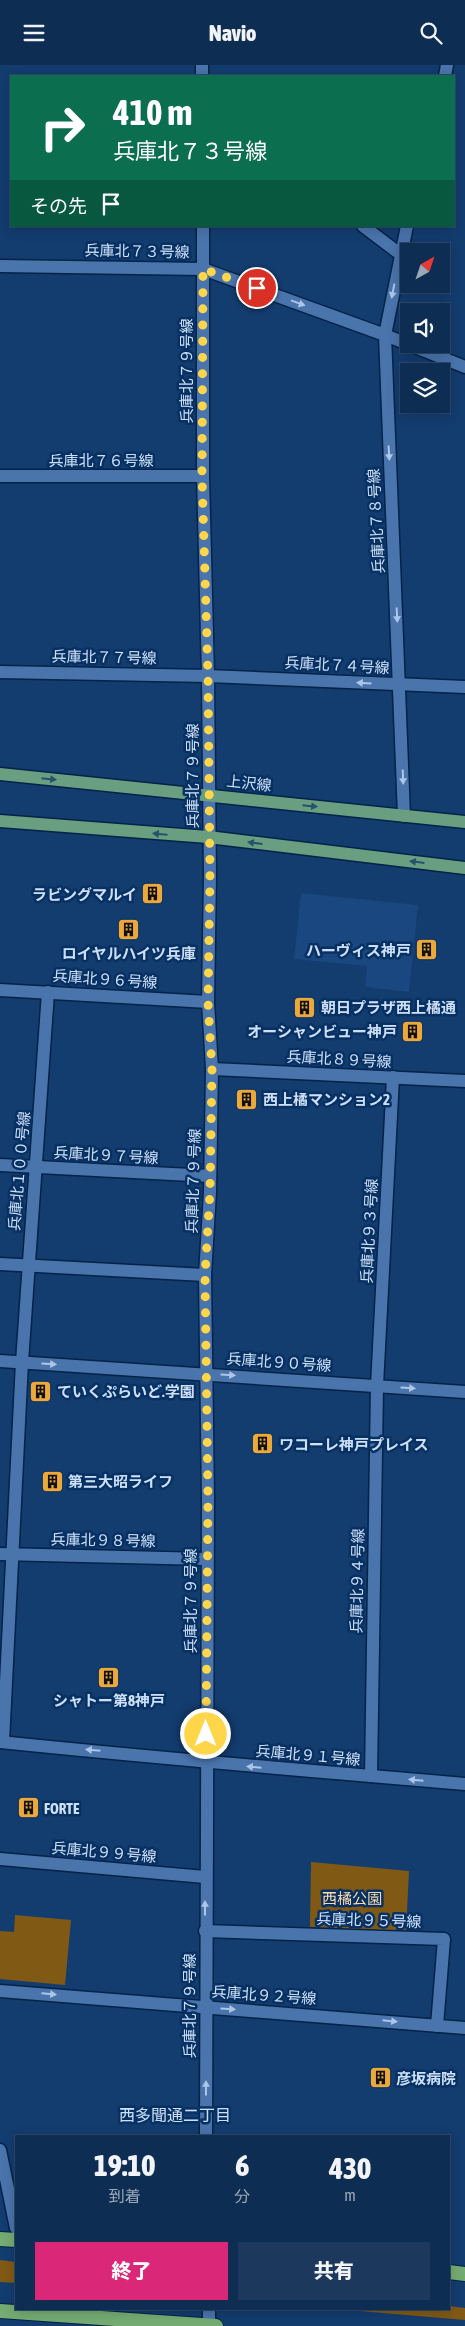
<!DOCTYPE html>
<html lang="ja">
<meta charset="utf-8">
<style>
body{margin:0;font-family:"Asap Condensed","Noto Sans JP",sans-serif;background:#1c395d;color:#f1f3f6;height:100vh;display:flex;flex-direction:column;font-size:19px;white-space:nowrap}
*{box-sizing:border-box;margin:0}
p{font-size:16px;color:#9ba8b8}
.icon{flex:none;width:28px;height:28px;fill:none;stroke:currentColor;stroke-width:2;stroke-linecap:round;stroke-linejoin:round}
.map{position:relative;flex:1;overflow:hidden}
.panel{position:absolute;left:15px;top:2070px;width:435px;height:175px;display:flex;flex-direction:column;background:#0e2d53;border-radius:0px;box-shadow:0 2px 12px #0003,0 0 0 1px #2e496a}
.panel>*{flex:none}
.top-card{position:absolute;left:10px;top:10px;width:445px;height:152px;border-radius:0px;box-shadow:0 2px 12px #0003,0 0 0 1px #2e496a;background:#0b6e4f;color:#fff;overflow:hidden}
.needle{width:32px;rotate:40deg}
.fabs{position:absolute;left:400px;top:178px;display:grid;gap:10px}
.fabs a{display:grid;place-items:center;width:50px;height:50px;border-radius:0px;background:#0e2d53;box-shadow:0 2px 12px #0003,0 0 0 1px #2e496a;font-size:25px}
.pin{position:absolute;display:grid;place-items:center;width:42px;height:42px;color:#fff;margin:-21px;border:2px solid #fff;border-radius:50%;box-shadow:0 1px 5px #0007}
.me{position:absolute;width:55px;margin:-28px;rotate:0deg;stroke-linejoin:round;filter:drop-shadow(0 0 4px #0008)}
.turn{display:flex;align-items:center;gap:18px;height:105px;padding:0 20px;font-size:22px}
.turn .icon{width:65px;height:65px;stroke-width:2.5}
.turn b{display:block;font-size:35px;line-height:42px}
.then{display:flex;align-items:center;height:48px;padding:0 20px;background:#0003;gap:10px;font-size:19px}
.eta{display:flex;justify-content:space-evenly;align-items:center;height:85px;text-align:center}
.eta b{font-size:30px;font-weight:800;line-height:35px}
.cta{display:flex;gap:10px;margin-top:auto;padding:10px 20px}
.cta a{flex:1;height:58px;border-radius:0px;background:#db2777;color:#fff;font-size:20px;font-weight:800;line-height:58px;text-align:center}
.cta a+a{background:#1c395d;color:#f1f3f6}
header{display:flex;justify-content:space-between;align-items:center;height:65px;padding:0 20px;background:#0e2d53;font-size:22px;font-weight:800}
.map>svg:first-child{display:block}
.built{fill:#1a477f}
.green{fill:#805915}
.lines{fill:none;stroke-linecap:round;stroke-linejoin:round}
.minor-casing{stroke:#042348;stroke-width:15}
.tertiary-casing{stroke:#042348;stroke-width:15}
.primary-casing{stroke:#042348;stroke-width:15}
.trunk-casing{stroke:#042348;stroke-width:16}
.minor{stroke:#4a74ac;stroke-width:12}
.tertiary{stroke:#4a74ac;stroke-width:12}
.primary{stroke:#6a9e80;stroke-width:12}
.trunk{stroke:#75ac72;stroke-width:14}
.oneway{fill:#adc5e6}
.oneway2{fill:#25526c}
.route{stroke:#ffd54a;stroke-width:9;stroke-dasharray:0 16.2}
.labels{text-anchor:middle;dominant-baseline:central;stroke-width:5;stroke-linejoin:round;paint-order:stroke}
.street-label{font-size:15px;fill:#cee0f9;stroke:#073163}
.poi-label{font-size:15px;font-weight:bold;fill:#cee0f9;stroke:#073163;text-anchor:start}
.park-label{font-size:15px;fill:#fcd9a9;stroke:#073163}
.neighbourhood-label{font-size:16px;fill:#cee0f9;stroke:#073163}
</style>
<header><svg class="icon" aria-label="menu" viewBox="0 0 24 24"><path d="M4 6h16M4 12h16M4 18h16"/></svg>Navio<svg class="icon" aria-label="search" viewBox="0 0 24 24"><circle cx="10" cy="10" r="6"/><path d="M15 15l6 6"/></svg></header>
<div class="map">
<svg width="465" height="2261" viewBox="0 0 465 2261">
<rect width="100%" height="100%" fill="#133c6f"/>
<path class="built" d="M301 828 418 840 409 927 365 922 367 901 294 894Z"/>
<g class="green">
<path d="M311 1797 409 1806 406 1867 310 1862Z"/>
<path d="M15 1850 71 1855 65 1920 0 1914V1866L14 1867Z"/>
<path d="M0 2195 16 2197V2218L0 2217Z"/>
<path d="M449 2241 465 2243V2255L336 2244H449Z"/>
</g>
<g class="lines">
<defs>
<g id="minor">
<path d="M202 11V0"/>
<path d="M445 11 447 0"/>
<path d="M203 161V411L208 611 210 811 208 937 212 1004 210 1127 205 1210 208 1435 206 2071"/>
<path d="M363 161 400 189"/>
<path d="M0 201 203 204 385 270 465 302"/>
<path d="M0 411H203"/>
<path d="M0 607 208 611 465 622"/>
<path d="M404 751 385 270 407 161"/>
<path d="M0 925 208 937"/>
<path d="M0 1100 210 1111"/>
<path d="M0 1199 205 1210"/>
<path d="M0 1296 465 1327"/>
<path d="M0 1489 206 1494"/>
<path d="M0 1677C155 1693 310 1706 465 1719"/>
<path d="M3 1677 22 1297 48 927"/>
<path d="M371 1711 377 1321 393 1012"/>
<path d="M0 1794 205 1812"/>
<path d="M205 1866 444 1874 437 1961"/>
<path d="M0 1926 465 1963"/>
<path d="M0 2085 16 2163"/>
</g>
<g id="tertiary">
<path d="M212 1004 465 1016"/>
<path d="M209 2261V2244"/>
</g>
<g id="primary">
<path d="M0 709 465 757"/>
<path d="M0 756 208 772 465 803"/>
</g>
<g id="trunk">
<path d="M0 2174 16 2175"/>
<path d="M449 2207 465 2209"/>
<path d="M0 2246 216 2261"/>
</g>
</defs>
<use href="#minor" class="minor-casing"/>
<use href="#tertiary" class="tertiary-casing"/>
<use href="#primary" class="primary-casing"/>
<use href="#trunk" class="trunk-casing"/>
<use href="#minor" class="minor"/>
<use href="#tertiary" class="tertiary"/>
<use href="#primary" class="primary"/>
<use href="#trunk" class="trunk"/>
</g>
<defs><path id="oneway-solid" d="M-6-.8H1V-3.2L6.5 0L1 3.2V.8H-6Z" transform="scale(1.25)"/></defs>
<g class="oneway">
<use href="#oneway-solid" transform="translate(393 226) rotate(101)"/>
<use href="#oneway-solid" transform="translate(298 238) rotate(20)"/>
<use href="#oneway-solid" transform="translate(389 388) rotate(87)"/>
<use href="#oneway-solid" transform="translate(397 550) rotate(87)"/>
<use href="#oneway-solid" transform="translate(364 618) rotate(-177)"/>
<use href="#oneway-solid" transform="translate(403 712) rotate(88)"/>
<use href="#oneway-solid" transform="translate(49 1299) rotate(3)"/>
<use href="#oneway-solid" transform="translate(228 1310) rotate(3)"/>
<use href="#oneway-solid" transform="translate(408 1323) rotate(4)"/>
<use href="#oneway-solid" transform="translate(93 1685) rotate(-175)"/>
<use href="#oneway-solid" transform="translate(254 1702) rotate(-175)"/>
<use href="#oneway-solid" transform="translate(416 1715) rotate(-175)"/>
<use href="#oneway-solid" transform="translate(205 1843) rotate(-90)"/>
<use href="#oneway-solid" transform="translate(49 1929) rotate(5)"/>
<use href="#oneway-solid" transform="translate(228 1944) rotate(4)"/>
<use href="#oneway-solid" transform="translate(390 1956) rotate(6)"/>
<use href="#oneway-solid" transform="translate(206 2023) rotate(-90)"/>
</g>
<g class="oneway2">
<use href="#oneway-solid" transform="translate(49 714) rotate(6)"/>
<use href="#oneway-solid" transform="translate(310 741) rotate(6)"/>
<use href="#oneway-solid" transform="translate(160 769) rotate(-175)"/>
<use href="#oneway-solid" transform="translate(255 778) rotate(-173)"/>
<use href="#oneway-solid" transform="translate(417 797) rotate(-173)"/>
</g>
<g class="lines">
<path class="route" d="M206 1669 208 1435 205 1210 210 1127 212 1004 208 937 210 812 208 611 202 411 203 204 257 223"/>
</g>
<defs>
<symbol id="building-square" viewBox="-11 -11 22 22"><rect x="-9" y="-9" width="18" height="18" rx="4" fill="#eca93a" stroke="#073163"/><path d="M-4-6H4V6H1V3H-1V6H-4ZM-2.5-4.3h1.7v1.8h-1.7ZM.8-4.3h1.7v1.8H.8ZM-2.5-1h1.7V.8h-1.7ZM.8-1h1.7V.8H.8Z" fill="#111"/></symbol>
</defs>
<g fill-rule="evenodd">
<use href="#building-square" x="140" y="816" width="25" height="25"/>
<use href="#building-square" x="116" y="852" width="25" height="25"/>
<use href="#building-square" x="414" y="872" width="25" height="25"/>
<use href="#building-square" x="292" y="930" width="25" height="25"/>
<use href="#building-square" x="400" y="954" width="25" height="25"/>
<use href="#building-square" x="234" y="1022" width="25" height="25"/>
<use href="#building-square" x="28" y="1314" width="25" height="25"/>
<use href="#building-square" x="250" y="1366" width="25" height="25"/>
<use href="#building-square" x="40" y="1404" width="25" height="25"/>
<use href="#building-square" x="96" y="1600" width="25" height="25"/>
<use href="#building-square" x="16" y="1730" width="25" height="25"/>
<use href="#building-square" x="368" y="2000" width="25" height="25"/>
</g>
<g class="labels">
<g class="street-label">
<text transform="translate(137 186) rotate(1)">兵庫北７３号線</text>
<text transform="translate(186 306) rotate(-90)">兵庫北７９号線</text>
<text x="101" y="395">兵庫北７６号線</text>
<text transform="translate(376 456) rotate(-93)">兵庫北７８号線</text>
<text transform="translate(104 592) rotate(1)">兵庫北７７号線</text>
<text transform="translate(337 600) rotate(3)">兵庫北７４号線</text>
<text transform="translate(192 711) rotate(-90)">兵庫北７９号線</text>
<text transform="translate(249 718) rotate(6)">上沢線</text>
<text transform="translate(105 914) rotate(4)">兵庫北９６号線</text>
<text transform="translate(339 994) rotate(3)">兵庫北８９号線</text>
<text transform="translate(106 1090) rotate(3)">兵庫北９７号線</text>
<text transform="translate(19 1106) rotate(-85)">兵庫北１００号線</text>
<text transform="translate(193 1116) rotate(-88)">兵庫北７９号線</text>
<text transform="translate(369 1166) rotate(-87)">兵庫北９３号線</text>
<text transform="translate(279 1297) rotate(4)">兵庫北９０号線</text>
<text transform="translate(103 1475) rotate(1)">兵庫北９８号線</text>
<text transform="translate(357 1516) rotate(-89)">兵庫北９４号線</text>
<text transform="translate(190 1536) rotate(-90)">兵庫北７９号線</text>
<text transform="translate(308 1690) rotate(5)">兵庫北９１号線</text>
<text transform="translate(104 1787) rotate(5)">兵庫北９９号線</text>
<text transform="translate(369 1855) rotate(2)">兵庫北９５号線</text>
<text transform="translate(264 1930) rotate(4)">兵庫北９２号線</text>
<text transform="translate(189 1941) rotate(-90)">兵庫北７９号線</text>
</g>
<g class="poi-label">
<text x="137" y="829" text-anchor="end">ラビングマルイ</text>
<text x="411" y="885" text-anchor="end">ハーヴィス神戸</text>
<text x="129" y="888" text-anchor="middle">ロイヤルハイツ兵庫</text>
<text x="321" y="942">朝日プラザ西上橘通</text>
<text x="397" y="966" text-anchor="end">オーシャンビュー神戸</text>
<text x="263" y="1034">西上橘マンション2</text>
<text x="57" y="1326">ていくぷらいど.学園</text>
<text x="279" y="1379">ワコーレ神戸プレイス</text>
<text x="68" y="1416">第三大昭ライフ</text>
<text x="109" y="1635" text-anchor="middle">シャトー第8神戸</text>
<text x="44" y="1743">FORTE</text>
<text x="396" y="2013">彦坂病院</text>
</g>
<g class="park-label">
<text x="352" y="1833">西橘公園</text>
</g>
<g class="neighbourhood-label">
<text x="175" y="2050">西多聞通二丁目</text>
</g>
</g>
</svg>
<div class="fabs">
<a><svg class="needle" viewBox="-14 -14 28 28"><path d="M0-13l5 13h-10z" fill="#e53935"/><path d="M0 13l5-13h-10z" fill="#9ba8b8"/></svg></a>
<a><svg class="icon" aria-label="sound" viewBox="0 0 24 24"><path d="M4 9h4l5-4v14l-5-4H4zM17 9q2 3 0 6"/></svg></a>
<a><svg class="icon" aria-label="layers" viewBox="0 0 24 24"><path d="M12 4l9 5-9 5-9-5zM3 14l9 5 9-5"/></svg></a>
</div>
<div class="pin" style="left:257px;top:223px;background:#d93025"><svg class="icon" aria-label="arrive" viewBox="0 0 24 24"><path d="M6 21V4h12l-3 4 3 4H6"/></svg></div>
<svg class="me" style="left:206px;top:1669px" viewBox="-20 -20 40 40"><circle r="17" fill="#ffd54a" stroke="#fff" stroke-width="3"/><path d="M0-11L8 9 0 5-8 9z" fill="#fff"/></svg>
<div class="top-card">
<div class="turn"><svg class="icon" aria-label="right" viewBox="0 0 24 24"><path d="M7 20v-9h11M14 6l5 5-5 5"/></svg><div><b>410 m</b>兵庫北７３号線</div></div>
<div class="then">その先<svg class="icon" aria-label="arrive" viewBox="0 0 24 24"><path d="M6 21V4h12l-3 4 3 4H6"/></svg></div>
</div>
<section class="panel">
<div class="eta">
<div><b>19:10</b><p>到着</p></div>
<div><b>6</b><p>分</p></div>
<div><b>430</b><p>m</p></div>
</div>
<div class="cta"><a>終了</a><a>共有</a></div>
</section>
</div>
